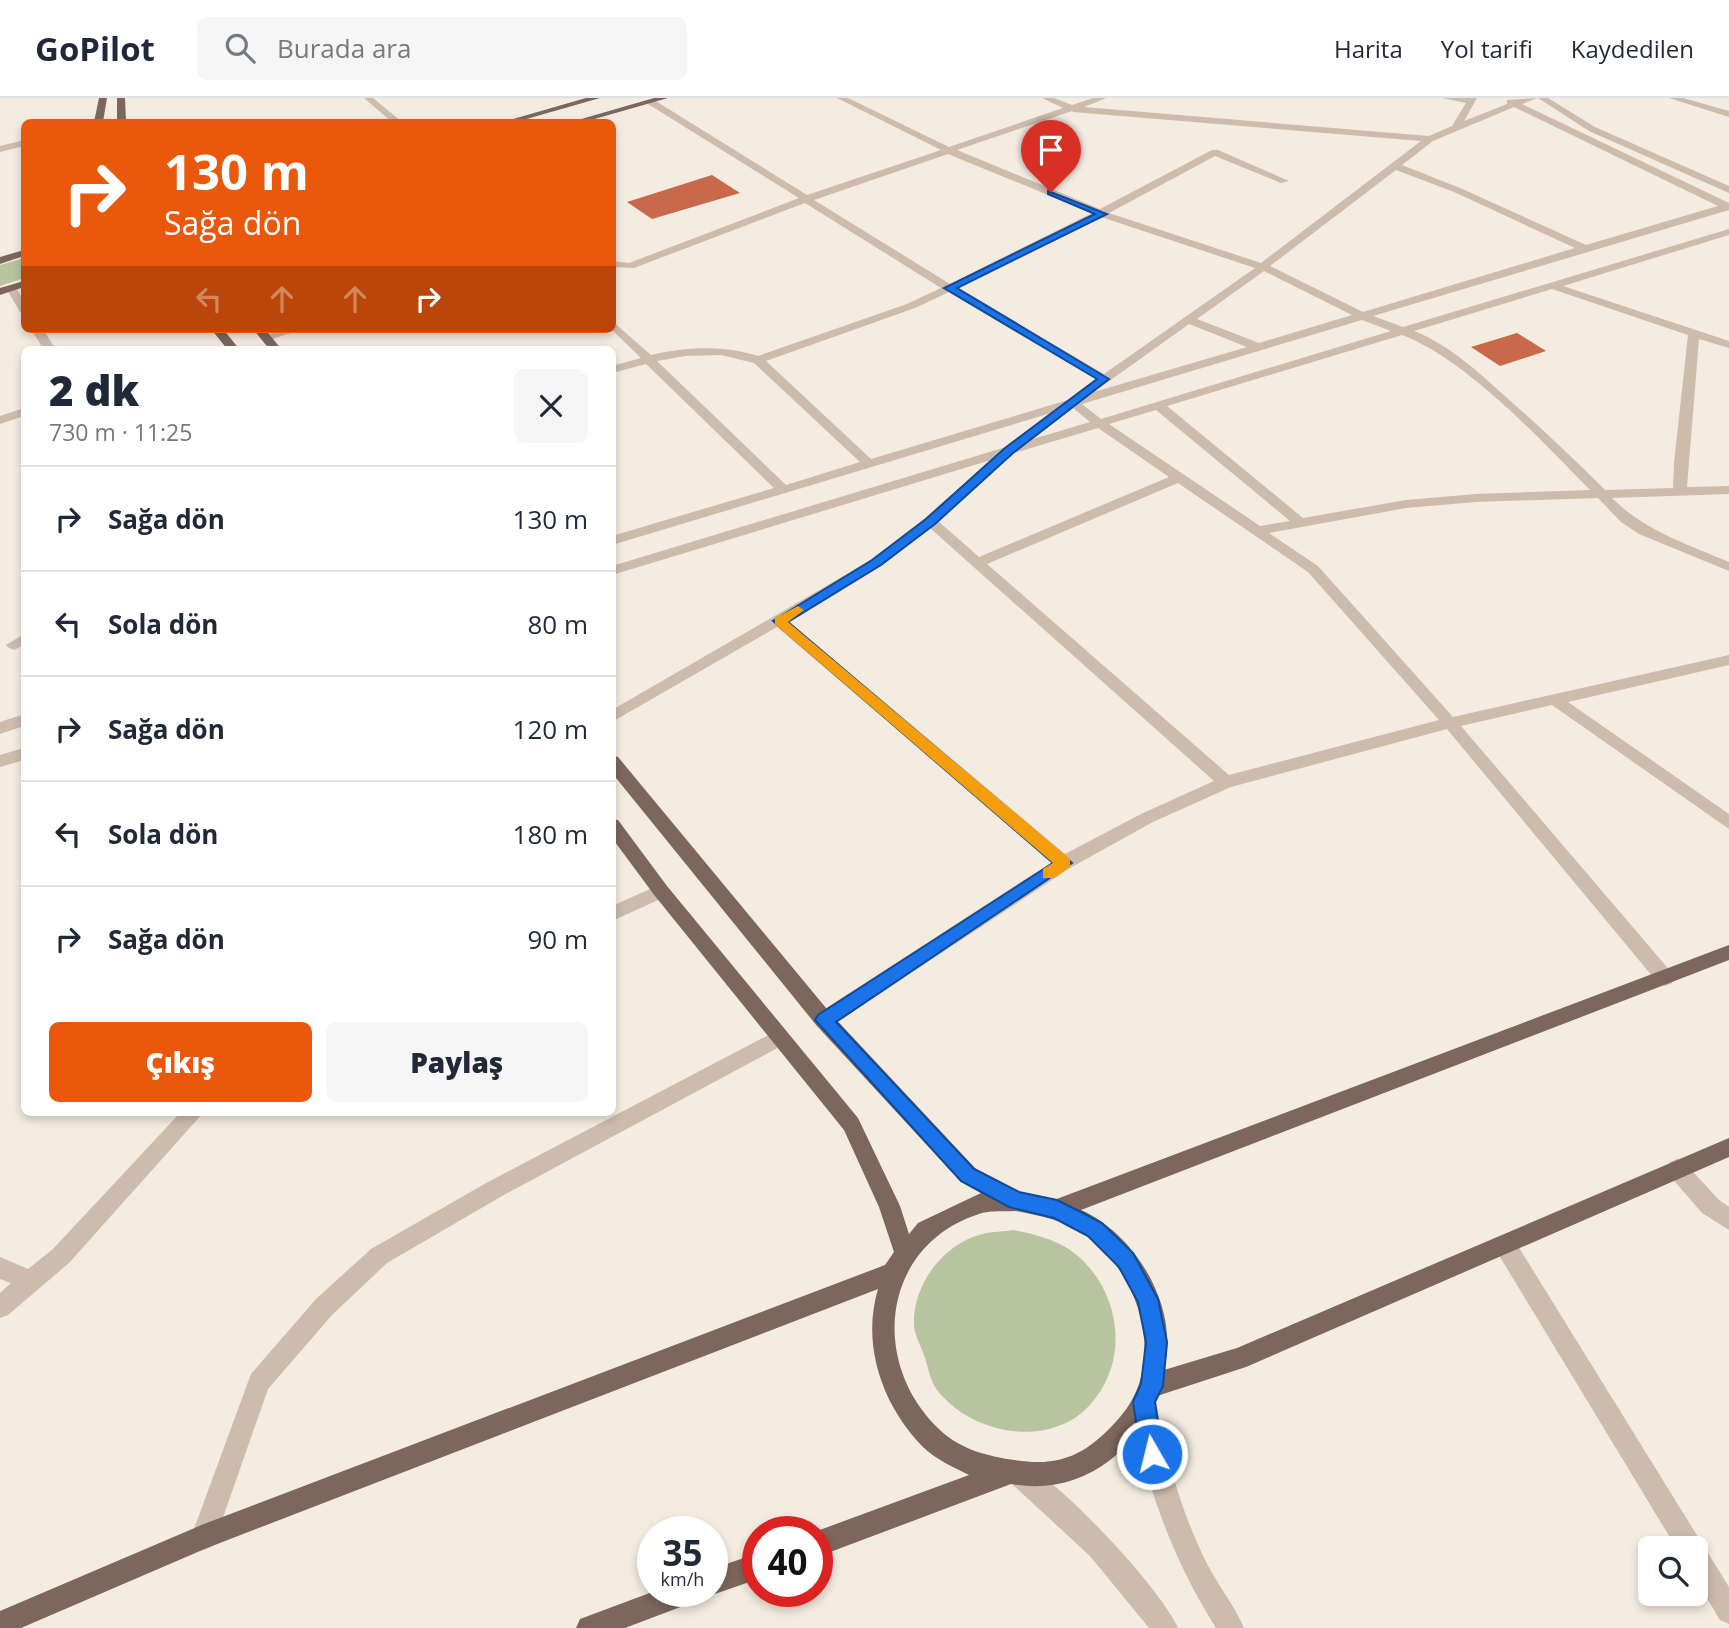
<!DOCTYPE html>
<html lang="tr">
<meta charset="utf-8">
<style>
body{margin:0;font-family:"Open Sans",sans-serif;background:#f6f6f7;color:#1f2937;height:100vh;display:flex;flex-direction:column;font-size:26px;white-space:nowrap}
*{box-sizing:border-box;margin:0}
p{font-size:23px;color:#747a83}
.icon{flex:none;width:38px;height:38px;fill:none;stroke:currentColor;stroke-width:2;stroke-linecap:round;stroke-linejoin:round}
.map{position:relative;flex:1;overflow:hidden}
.drawer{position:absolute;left:21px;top:248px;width:595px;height:770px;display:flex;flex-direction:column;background:#fff;border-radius:10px;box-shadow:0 4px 10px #0003}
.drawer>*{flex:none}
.top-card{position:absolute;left:21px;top:21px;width:595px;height:214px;border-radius:10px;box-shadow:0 4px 10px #0003;background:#ea580c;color:#fff;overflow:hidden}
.fabs{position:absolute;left:1638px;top:1438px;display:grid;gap:14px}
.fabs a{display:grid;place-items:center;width:70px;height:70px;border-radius:10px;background:#fff;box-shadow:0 4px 10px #0003;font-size:35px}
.speed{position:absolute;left:637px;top:1418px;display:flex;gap:14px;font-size:35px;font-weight:700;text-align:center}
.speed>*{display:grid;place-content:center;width:91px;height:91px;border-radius:50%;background:#fff;box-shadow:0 4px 10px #0003;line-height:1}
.speed small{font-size:18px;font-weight:400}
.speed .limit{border:10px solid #d22;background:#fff;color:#111}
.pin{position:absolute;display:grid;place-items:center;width:60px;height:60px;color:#fff;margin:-72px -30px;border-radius:50% 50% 50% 0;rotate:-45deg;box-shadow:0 0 7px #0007}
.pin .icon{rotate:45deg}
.me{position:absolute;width:77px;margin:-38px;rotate:352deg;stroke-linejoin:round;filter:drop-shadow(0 0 5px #0008)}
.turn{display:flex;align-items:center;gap:24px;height:147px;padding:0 28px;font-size:32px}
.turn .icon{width:91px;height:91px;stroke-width:2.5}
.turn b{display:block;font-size:49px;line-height:60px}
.lanes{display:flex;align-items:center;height:66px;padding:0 28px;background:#0003;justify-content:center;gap:35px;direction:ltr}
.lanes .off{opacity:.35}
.round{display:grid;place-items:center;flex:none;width:74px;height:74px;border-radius:10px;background:#f6f6f7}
.summary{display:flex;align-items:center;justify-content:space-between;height:119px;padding:0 28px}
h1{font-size:42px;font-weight:800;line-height:52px}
.action{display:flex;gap:14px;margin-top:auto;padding:14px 28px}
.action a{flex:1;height:80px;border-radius:10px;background:#ea580c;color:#fff;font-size:28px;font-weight:800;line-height:80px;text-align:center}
.action a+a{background:#f6f6f7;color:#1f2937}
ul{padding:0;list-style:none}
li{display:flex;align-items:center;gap:21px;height:105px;padding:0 28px;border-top:2px solid #e0e1e3}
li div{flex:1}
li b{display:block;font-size:26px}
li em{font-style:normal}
header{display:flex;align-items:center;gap:42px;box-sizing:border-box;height:98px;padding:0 35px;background:#fff;border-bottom:2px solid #e0e1e3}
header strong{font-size:33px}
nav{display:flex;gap:38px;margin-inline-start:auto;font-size:24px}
.search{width:490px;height:63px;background:#f6f6f7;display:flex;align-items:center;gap:18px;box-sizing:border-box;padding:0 24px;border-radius:10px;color:#747a83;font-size:26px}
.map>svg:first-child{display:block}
.green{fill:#b8c4a0}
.building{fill:#c8694b}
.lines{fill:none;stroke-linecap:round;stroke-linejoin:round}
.minor{fill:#cdbbac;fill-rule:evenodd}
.major{fill:#7d675c;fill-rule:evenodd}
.route{fill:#1a73e8;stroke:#114b97;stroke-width:2}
.slow{fill:#f59e0b}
</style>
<header>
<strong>GoPilot</strong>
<div class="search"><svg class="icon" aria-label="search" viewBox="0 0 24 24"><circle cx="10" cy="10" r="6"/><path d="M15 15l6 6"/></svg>Burada ara</div>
<nav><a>Harita</a><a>Yol tarifi</a><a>Kaydedilen</a></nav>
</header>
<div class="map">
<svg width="1729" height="1530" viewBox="0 0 1729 1530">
<rect width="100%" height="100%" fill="#f4ebe1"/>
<g class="green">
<path d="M24 160V180L0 188V167Z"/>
<path d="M1014 1132C1037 1137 1060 1142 1078 1158 1122 1197 1130 1265 1088 1309 1047 1351 971 1336 937 1292 930 1283 928 1268 924 1257 921 1248 914 1236 914 1227 912 1187 944 1145 983 1136 993 1133 1004 1134 1014 1132Z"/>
</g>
<g class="building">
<path d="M712 77 740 95 652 121 627 104Z"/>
<path d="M1517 235 1546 253 1500 268 1471 249Z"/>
</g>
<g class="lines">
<g class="minor">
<path d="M364 0H373L402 24H392Z"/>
<path d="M837 0H848L949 49 1063 10 1042 0H1054L1072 7 1093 0H1106L1084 9 1429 38 1452 28 1466 5 1442 0H1477L1464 23 1507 6V2L1537 0 1522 6 1729 105V112L1373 218 1403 229 1729 131V137L1563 188 1729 243V250L1699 241 1687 389 1729 388V396L1612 400C1645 433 1687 446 1729 464V473L1639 436 1621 424 1598 400 1476 404 1406 410 1269 435 1318 468 1453 619 1729 557V567L1568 604 1729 716V731L1552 607 1461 628 1672 875 1674 880 1672 885 1665 888 1658 885 1447 631 1231 689 1153 724 1070 770 831 928 824 930 817 928 814 922 817 916 1052 764 777 529 612 624V612L871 462 925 420 991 362 612 477V468L1006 349 1051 315 612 447V438L774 390 646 266 612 275V268L641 260 611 231 612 223 651 257C688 249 721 247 758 258L907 206 941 190 805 105 634 170 612 169V163L629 165 799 100 648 6V2H654L807 97 941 52ZM1514 9 1718 108 1586 147 1460 90 1402 67 1433 43ZM1072 13 1073 14 1421 43 1261 165 1109 115 1215 58 1281 85 1289 83 1218 52H1212L1100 111 957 52ZM948 56 1092 115 950 186 814 102ZM1396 72 1454 94 1575 150 1363 214 1270 168ZM1101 119 1255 170 1104 276 958 190ZM1264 173 1352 217 1259 245 1197 221ZM1552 191 1688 237 1674 365 1673 390 1605 392C1573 360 1540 329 1506 299 1478 274 1450 247 1414 233ZM949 194 1096 281 1068 302 871 361 766 263 915 210ZM1362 222 1391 233 1101 321 1082 306ZM1189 226 1247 249 1094 294ZM1402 237C1466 261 1542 343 1590 392L1476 396 1406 402 1303 420 1167 308ZM721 257 754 265 860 364 786 387 657 263 685 258ZM1073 310 1090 324 1033 341ZM1156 312 1290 423 1260 428 1109 326ZM1098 330 1169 379 979 459 938 423 1014 355ZM1178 385 1308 474 1439 622 1229 677 987 466ZM930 430 1214 683 1141 716 1065 756 788 523 881 468Z"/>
<path d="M1538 0H1548L1595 29 1729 88V95L1589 33Z"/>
<path d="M1669 0H1683L1729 13V19Z"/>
<path d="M24 42V48L0 54V48Z"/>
<path d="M7 188 16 190 24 203V215L20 214 6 190Z"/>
<path d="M31 231H43L56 252H44Z"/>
<path d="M285 231H303L266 243 260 240Z"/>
<path d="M24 310V318L0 326V318Z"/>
<path d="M24 536V547L14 552 9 550 6 547Z"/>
<path d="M24 616V628L0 636V624Z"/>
<path d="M24 650V662L0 669V657Z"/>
<path d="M661 786 667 788 670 793 667 798 612 823V808Z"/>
<path d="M778 932 785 934 788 940 785 946 502 1098 387 1165 332 1217 268 1291 213 1448 204 1452 195 1448 191 1439 251 1276 316 1201 371 1151 488 1084Z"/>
<path d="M180 1015H203L69 1165 8 1217 0 1220V1195L11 1185 0 1181V1159L28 1171 53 1151Z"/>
<path d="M1677 1061 1684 1064 1718 1101 1729 1109V1132L1702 1115 1670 1078 1667 1071 1670 1064Z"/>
<path d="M1505 1137 1513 1140 1729 1489V1526L1720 1522 1696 1482V1451H1677L1497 1154 1494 1147 1497 1140Z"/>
<path d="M1144 1292 1152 1296 1156 1304C1166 1360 1181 1413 1206 1464 1218 1487 1234 1507 1244 1530H1216C1180 1473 1154 1410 1139 1344 1136 1329 1130 1310 1136 1296Z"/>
<path d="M1021 1365C1058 1380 1162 1492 1178 1530H1149L1090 1458 1012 1386 1009 1377 1012 1368Z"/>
</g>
<g class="major">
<path d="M99 0H107L103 24H94Z"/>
<path d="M117 0H125L126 24H117Z"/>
<path d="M586 0H600L516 24H503Z"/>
<path d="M654 0H668L584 24H571Z"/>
<path d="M24 152V158L0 166V159Z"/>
<path d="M24 183V189L0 197V190Z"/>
<path d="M211 231H223L240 252H228Z"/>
<path d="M253 231H265L282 252H270Z"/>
<path d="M612 657 618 659 831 916 975 1070 1019 1094 1054 1102 1729 847V862L1081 1112C1137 1137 1180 1211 1164 1272L1237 1250 1729 1040V1059L1246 1269 1157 1298C1132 1359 1078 1398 1011 1386L817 1459V1433L969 1377C955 1370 935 1361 923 1349 883 1308 861 1248 878 1191L207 1450 21 1530H0V1513L204 1426 885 1167 894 1154 879 1109 844 1032 655 798 612 740V721L618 722 667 788 858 1020 900 1108 909 1136 918 1125 981 1095 961 1084 817 928 612 675ZM1016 1113C1040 1118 1065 1122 1086 1137 1140 1176 1168 1264 1120 1319 1089 1355 1062 1370 1014 1362 988 1358 962 1352 941 1333 869 1267 880 1148 979 1116 990 1112 1004 1114 1016 1113Z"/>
<path d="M758 1455V1481L712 1497 703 1493H712V1471Z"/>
<path d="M655 1493H703L699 1502 625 1530H576L580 1521Z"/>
</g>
</g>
<path class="route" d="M1048 93 1107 116 957 190 1109 281 1013 355 935 426 881 467 788 524 1072 765 836 924 974 1071 1019 1094 1057 1102 1083 1115 1102 1125 1133 1155 1158 1201 1167 1244 1163 1288 1155 1304 1163 1356 1160 1364 1152 1367 1144 1364 1141 1356 1133 1304 1141 1286 1146 1244 1138 1204 1119 1169 1088 1138 1069 1128 1054 1120 1009 1109 961 1083 815 922 818 917 1053 765 773 523 872 462 926 421 1005 350 1097 281 944 190 1095 116 1048 96Z"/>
<path class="slow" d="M798 508 804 512 788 524 1070 761V769L1054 780H1043V771L1053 765 775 526V520Z"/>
</svg>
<div class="fabs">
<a><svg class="icon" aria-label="search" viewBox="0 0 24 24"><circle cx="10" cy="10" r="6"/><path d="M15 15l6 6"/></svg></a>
</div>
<div class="speed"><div>35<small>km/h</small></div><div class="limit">40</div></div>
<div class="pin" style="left:1051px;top:94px;background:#d93025"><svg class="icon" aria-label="arrive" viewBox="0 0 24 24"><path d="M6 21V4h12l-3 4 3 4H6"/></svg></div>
<svg class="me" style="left:1152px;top:1356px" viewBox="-20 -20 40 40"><circle r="17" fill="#1a73e8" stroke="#fff" stroke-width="3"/><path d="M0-11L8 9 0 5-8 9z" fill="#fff"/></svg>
<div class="top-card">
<div class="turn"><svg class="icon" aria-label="right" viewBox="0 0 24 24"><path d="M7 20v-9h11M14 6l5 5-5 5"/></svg><div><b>130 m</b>Sağa dön</div></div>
<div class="lanes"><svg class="icon off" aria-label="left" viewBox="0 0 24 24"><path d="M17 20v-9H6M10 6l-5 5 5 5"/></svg><svg class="icon off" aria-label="ahead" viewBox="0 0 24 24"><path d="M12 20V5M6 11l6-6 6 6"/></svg><svg class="icon off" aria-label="ahead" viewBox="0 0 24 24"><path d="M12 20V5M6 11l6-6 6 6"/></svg><svg class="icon" aria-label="right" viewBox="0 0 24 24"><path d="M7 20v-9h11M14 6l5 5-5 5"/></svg></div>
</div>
<section class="drawer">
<div class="summary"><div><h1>2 dk</h1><p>730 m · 11:25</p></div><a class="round"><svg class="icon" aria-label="close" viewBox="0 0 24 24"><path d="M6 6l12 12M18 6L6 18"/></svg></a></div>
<ul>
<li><svg class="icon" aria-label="right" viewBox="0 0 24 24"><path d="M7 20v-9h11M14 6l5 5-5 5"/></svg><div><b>Sağa dön</b></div><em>130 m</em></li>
<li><svg class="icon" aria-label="left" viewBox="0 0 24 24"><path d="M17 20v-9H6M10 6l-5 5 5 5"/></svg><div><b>Sola dön</b></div><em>80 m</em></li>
<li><svg class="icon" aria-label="right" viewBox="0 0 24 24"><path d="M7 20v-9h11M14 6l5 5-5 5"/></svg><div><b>Sağa dön</b></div><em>120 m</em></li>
<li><svg class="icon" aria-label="left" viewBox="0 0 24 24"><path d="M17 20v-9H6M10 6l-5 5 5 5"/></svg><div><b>Sola dön</b></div><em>180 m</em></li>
<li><svg class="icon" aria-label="right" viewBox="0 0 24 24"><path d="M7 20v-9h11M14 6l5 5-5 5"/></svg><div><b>Sağa dön</b></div><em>90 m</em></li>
</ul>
<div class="action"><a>Çıkış</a><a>Paylaş</a></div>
</section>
</div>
